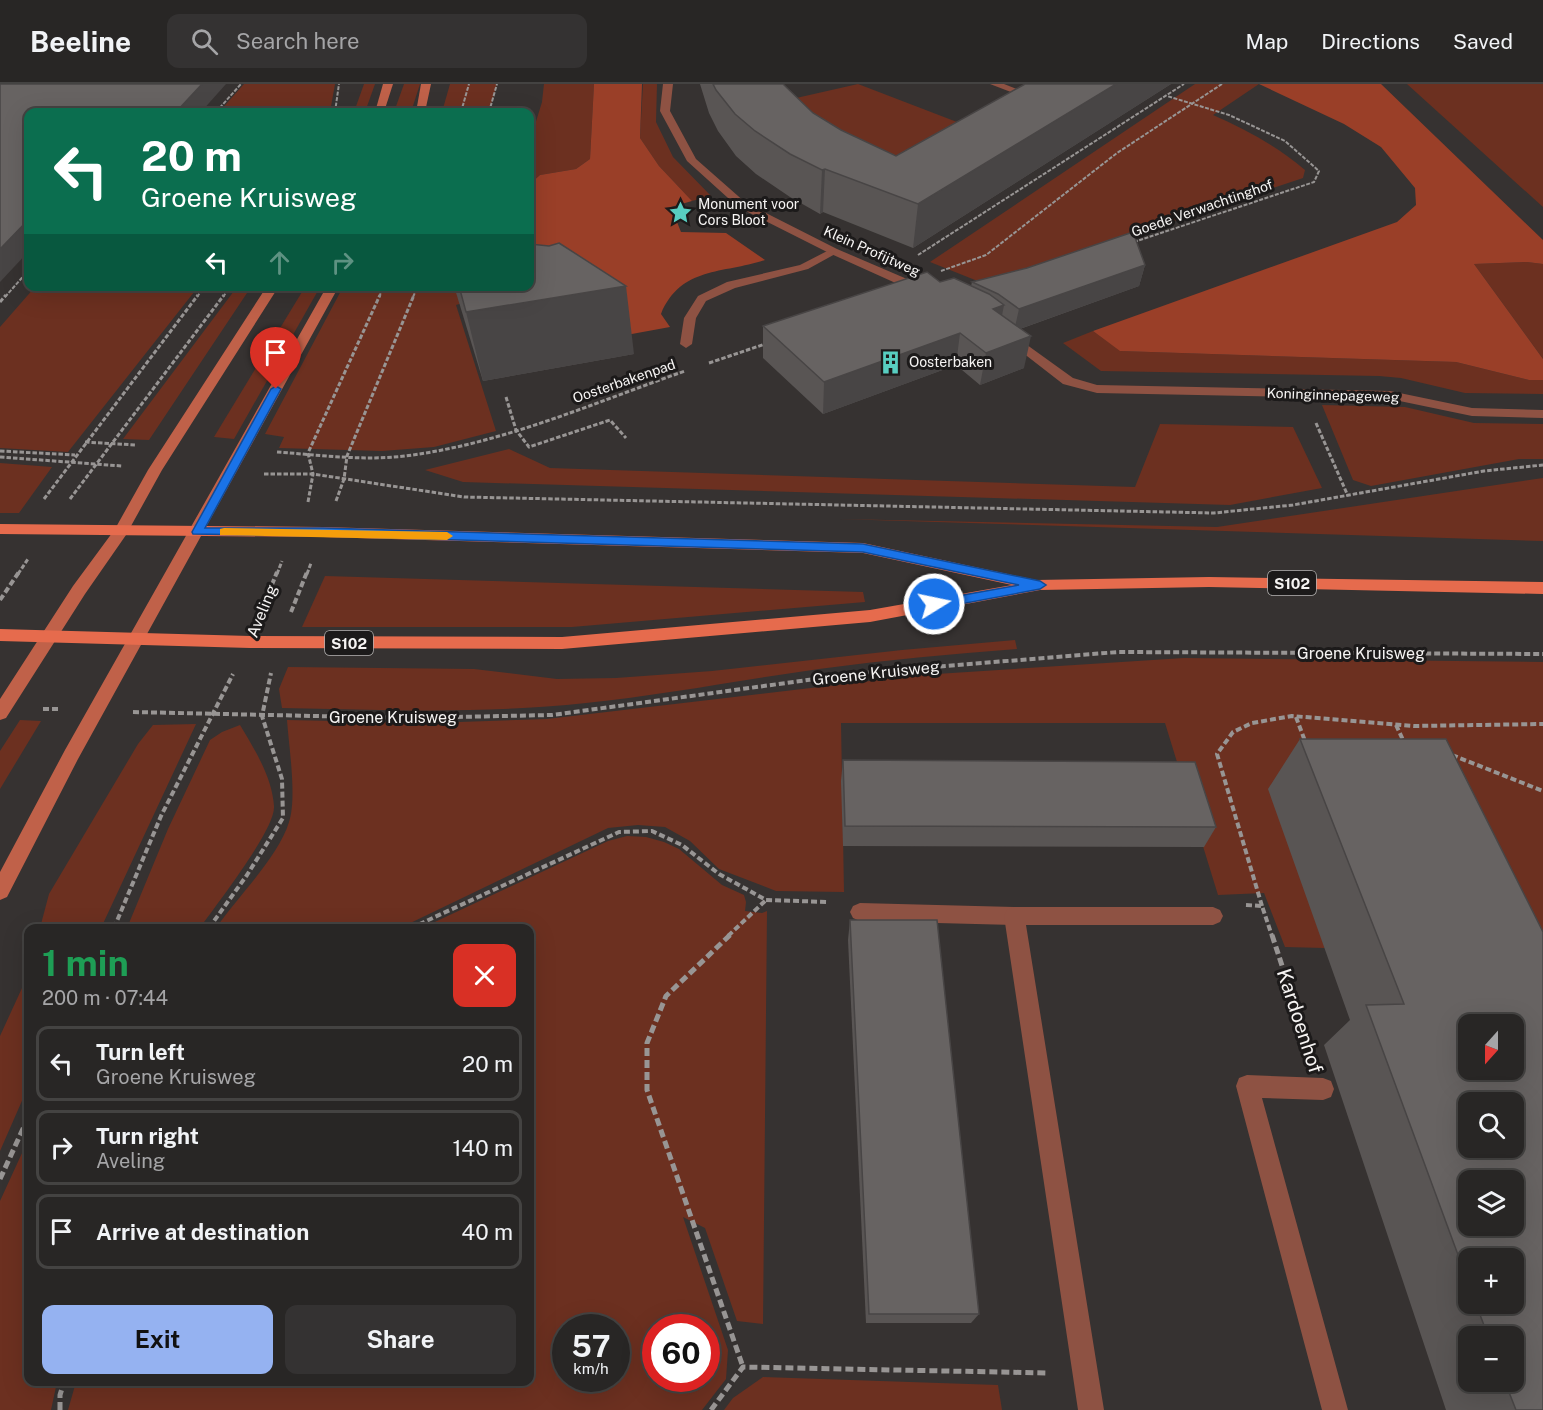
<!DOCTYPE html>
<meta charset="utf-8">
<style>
body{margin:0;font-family:"Public Sans",sans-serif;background:#343232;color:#f1f3f6;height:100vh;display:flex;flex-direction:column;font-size:22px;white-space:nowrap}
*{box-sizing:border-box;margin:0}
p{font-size:20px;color:#a5a5a7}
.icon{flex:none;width:33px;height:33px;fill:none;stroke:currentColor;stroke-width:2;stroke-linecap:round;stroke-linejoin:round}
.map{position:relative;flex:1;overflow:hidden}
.side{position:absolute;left:24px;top:840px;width:510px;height:462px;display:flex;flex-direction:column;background:#282625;border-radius:12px;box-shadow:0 6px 24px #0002,0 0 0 2px #444342}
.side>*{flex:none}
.banner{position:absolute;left:24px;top:24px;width:510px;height:183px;border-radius:12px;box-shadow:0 6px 24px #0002,0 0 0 2px #444342;background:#0b6e4f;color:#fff;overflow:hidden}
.needle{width:39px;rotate:201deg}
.fabs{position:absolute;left:1458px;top:930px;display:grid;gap:12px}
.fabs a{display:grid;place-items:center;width:66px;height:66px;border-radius:12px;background:#282625;box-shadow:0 6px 24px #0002,0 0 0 2px #444342;font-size:30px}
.speed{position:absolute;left:552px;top:1230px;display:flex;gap:12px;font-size:30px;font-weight:700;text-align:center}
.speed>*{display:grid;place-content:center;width:78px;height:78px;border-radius:50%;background:#282625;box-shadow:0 6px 24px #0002,0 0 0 2px #444342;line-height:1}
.speed small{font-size:15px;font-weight:400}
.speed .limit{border:9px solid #d22;background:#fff;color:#111}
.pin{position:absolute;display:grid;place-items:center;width:51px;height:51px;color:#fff;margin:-62px -26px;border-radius:50% 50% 50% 0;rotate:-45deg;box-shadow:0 0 6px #0007}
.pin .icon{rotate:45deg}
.me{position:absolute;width:66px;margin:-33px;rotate:80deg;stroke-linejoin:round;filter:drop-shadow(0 0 4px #0008)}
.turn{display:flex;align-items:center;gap:21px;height:126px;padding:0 18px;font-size:27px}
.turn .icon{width:78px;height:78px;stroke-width:2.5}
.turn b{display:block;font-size:42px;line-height:51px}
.lanes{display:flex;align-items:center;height:57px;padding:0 18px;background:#0003;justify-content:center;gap:30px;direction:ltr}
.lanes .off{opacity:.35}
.round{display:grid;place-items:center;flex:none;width:63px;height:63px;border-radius:12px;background:#343232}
.overview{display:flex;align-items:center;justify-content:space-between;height:102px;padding:0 18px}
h1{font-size:36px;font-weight:700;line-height:45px;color:#1e9e55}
.cta{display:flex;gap:12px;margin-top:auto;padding:12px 18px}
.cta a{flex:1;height:69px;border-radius:12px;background:#95b2f1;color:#111;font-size:24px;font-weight:700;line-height:69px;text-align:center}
.cta a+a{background:#343232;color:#f1f3f6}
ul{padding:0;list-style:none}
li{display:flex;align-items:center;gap:18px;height:75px;margin:0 12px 9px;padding:0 6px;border:3px solid #444342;border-radius:12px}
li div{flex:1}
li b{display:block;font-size:22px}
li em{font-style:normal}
header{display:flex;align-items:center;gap:36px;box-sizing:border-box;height:84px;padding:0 30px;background:#282625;border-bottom:2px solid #444342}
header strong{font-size:28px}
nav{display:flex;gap:33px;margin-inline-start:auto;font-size:21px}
.search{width:420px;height:54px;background:#343232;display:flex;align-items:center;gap:15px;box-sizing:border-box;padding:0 21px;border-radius:12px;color:#a5a5a7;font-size:22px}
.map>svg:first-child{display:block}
.green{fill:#6c3020;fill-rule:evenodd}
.water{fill:#9a3f28}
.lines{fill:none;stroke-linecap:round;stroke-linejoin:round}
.path-far3{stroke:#989594;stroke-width:2;stroke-dasharray:4 1.5;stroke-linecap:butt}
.path-far2{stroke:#989594;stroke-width:3;stroke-dasharray:4.5 2;stroke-linecap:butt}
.path-far1{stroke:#989594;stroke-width:4;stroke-dasharray:6 3;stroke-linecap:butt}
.path{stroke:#989594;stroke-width:5;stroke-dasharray:8 4;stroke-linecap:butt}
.lane{fill:#8e5243;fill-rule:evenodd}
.street{fill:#8e5243;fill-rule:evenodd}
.secondary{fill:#c06149;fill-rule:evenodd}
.primary{fill:#e66b4d;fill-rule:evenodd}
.wall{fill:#595554;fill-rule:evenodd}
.shaded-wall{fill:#484545}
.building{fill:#676362;stroke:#484545;stroke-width:1.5;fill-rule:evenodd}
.route{fill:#1a73e8;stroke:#114b97;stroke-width:1.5}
.slow{fill:#f59e0b}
.labels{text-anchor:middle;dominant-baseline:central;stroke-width:6;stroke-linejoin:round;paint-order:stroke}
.far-poi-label{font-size:14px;fill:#f6f4f3;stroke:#1c1a1a;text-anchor:start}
.far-street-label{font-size:14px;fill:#f6f4f3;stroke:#1c1a1a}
.shield{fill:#1c1a1a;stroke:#b5b3b2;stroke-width:1.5}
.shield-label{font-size:15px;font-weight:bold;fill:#f6f4f3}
.street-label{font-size:16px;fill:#f6f4f3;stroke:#1c1a1a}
.near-street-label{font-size:20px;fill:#f6f4f3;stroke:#1c1a1a}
</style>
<header>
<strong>Beeline</strong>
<div class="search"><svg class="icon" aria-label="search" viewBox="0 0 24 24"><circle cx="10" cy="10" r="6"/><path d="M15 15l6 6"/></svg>Search here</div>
<nav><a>Map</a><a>Directions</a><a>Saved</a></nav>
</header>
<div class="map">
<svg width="1543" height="1326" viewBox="0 0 1543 1326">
<rect width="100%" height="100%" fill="#363231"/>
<g class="green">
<path d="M244 0H335L330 28H219Z"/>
<path d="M364 0H375L365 28H354Z"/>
<path d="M404 0H420L411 28H394Z"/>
<path d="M450 0H497L489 28H442Z"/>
<path d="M544 0H594L590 75 576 85 540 91 530 100V57L542 18Z"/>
<path d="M643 0H657L656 38 673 73 711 112 692 117 659 82 640 54Z"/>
<path d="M858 0 983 48 885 105 783 17Z"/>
<path d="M1195 0H1259L1213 31C1247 46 1277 62 1305 86L1303 94 985 200 930 178Z"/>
<path d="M1407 0H1543V123Z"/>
<path d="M1527 178 1543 180V275L1474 180Z"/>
<path d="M35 203H198L68 368 0 364V243Z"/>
<path d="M237 203H251L149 356 123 355Z"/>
<path d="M305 203H320L234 355 214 353Z"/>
<path d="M343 203H474L472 216 456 221 496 347 434 363 382 367 279 364 284 353 265 350Z"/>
<path d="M1093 247 1121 267 1456 278 1529 296H1543V310L1465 309 1401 294 1379 292 1101 287 1063 259Z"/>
<path d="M1322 321 1405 323 1474 339 1543 340V375H1519L1371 402 1353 396Z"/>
<path d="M1160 340 1293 343 1322 404 1230 421 463 398 425 386 509 365 550 384 1135 403Z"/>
<path d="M0 379 52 383 19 429H0Z"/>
<path d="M1543 394V457L839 435 1217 443Z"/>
<path d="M325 492 863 508 865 518 572 543H302Z"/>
<path d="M1015 556 1017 565C951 570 885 576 819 585 741 596 664 611 586 619 485 630 384 626 282 624L279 605 288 583 474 585 557 595 616 594 712 587 902 566Z"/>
<path d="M1184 574 1543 578V1091L1514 1018V940L1269 705 1325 864 1285 863 1264 809 1218 811 1165 639H841L844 808 776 807 719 785 690 757 665 743 638 741 608 744 400 844H216C237 813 278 774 289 738 297 714 289 663 287 636L431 639 547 635 921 591Z"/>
<path d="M20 636 41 637 0 705V667Z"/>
<path d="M196 640 101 844H40L49 810 138 660 153 641Z"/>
<path d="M240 641C255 666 272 693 274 722 276 745 215 822 200 844H127L168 745 210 656 222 648Z"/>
<path d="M627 752 646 753 664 758 679 765 722 801 744 811 746 818 745 827 762 829 767 827 763 1240 737 1237 705 1144 683 1133 728 1266 726 1295 702 1326H68L76 1298H530V844H422L608 757ZM566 1244H616V1294H566ZM656 1244H706V1294H656Z"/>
<path d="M28 891V1003L0 1067V952Z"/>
<path d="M28 1056V1298H57L51 1326H0V1117Z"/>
<path d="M763 1293 998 1301 1002 1326H724L733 1314Z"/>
</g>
<g class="water">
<path d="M594 0H642L640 54 659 82 692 117 671 123 681 148 726 149 765 176C724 190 681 182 661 230L670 243 599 256 530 202V100L540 91 576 85 590 75Z"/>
<path d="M1259 0H1381L1543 156V180L1527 178 1474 180 1543 275V296H1529L1456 278 1120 267 1093 247 1397 138 1416 121 1415 104 1381 63 1344 40Z"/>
</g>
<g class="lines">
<g class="path-far3">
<path d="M216 28 241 0"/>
<path d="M335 28 339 0"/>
<path d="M461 28 469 0"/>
<path d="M489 28 497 0"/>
<path d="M1134 158 1314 98 1319 87 1285 57 1229 31 1167 12"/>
<path d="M918 171 1184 0"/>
<path d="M941 187 986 171 1117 69 1222 0"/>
<path d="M5 213 28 187"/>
<path d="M197 213 205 202"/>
<path d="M223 213 231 202"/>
<path d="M379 213 384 202"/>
<path d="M413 213 418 202"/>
</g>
<g class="path-far2">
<path d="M0 218 6 211"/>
<path d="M709 279 768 259"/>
<path d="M506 313 516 346 529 363 610 336 626 354"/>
<path d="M1316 339 1348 412"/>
<path d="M85 358 135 361"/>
<path d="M0 367 75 371"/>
<path d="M277 368C319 371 363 377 405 372 502 360 593 319 685 287"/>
<path d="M0 373 122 382"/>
<path d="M264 390H313L464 413 1214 429 1293 421 1484 387 1543 381"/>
<path d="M44 415 198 211"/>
<path d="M70 415 224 211"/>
<path d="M336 417 344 395 347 372 414 211"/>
<path d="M308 418 313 390 308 369 380 211"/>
<path d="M18 490 28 475"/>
<path d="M277 490 282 477"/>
<path d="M307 490 311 479"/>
</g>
<g class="path-far1">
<path d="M0 516 19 488"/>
<path d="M262 526 277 488"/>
<path d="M291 528 307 488"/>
<path d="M43 625H59"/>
<path d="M133 628 405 634 552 631 859 589 1118 568 1543 570"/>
<path d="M1296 633 1305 657"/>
<path d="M1396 641 1404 658"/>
<path d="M1452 671 1543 707"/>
<path d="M1246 821 1262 822 1272 852"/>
<path d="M1262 822 1217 670 1233 648 1252 639 1292 632 1414 642 1543 640"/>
<path d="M114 844 161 732 233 590"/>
<path d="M209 844 247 791 283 734 282 695 262 632 271 589"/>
<path d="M411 844 619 748 652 747 682 761 719 790 766 816 828 818"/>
<path d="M728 852 766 816"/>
</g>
<g class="path">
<path d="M730 851 666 912 647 959V1006L743 1283"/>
<path d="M1272 851 1310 967"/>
<path d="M0 1095 28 1034"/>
<path d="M60 1326V1311L64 1298"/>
<path d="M711 1326 743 1283 1048 1289"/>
</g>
<g class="lane">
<path d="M833 164 839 167 837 169 808 185 735 204 706 217 696 234 692 260 686 264 680 260 684 234 698 212 727 198 800 181Z"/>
<path d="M860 819 1014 823 1021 826 1024 832 1021 838 1014 841 860 837 853 834 850 828 853 822Z"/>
</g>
<g class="street">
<path d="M663 0H673L670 27 696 75 746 119 837 165 928 204V210H920L829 169 738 123 687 77 660 27Z"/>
<path d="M990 0H1004L1037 13 1029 15Z"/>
<path d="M1009 248 1073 294 1097 301 1390 307 1472 324 1543 326V334L1472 332 1390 315 1097 309 1063 300 1005 255 1003 252Z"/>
<path d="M1014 823H1213L1220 826 1223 832 1220 838 1213 841H1026L1104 1326H1078L1004 832 1007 826Z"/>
<path d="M1247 991 1323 994 1331 997 1334 1005 1331 1013 1323 1016 1262 1014 1348 1326H1322L1236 1002 1239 994Z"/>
</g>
<g class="secondary">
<path d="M383 0H393L384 28H375Z"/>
<path d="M421 0H431L425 28H416Z"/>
<path d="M267 202H279L162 386 126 451 85 510 6 634 0 636V615L73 502 115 445 148 386Z"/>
<path d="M327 202H339L78 675 7 813 0 816V788L65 666Z"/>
</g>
<path class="primary" d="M0 440 323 443 863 459 1036 496 1209 493 1543 498V510L1209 503 1040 506 870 538 562 565 250 564 0 557V545L250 552 562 553 870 526 1012 501 863 469 323 453 0 450Z"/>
</g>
<g class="wall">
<path d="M700 0H783L813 29 841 46 896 72 1025 0H1171L913 164 823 128 820 130 790 113 756 90 736 72 718 47 709 29Z"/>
<path d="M1145 181 1139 202 1020 245 1024 284 980 301 956 281 823 330 763 274V242L940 198 971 202 972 198Z"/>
<path d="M454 202H530L634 270 483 297Z"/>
<path d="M1300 655 1543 848V1326H1446L1324 961 1350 936 1268 705ZM1468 1174 1514 1220H1468ZM1468 1252H1514V1298H1468Z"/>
<path d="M843 676 1216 743 1204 763 843 762 841 697Z"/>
<path d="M850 836 979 1230 971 1239H866L848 856Z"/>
</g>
<g class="shaded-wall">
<path d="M202 0H226L201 28H176Z"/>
<path d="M1116 0H1171L913 164 918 120Z"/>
<path d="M825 85 823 128 820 130 822 86Z"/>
<path d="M28 136V168L0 198V165Z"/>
<path d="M1145 181 1139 202 1014 247 1019 225Z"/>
<path d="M626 202 634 270 483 297 466 228Z"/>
<path d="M1004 221 998 253 993 225Z"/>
<path d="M960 249 956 281 823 330 824 298Z"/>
<path d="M1031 252 1024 284 980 301 986 269Z"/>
</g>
<g class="building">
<path d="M0 0H202L176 28H28V136L0 165Z"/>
<path d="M713 0H783L813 29 841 46 896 72 1025 0H1116L918 120 825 85 822 86 790 70 755 47 735 30 716 6Z"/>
<path d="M1133 148 1145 181 1019 225 998 210 972 198 1027 184Z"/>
<path d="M559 159 626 202 466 228 459 202H530V160L549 162Z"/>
<path d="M927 188 940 198 954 194 989 210 1004 221 993 225 1031 252 986 269 960 249 824 298 763 242Z"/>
<path d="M1300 655H1446L1543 848V1326H1516L1505 1298H1514V1252H1488L1476 1220H1514V1174H1468V1198L1366 921 1404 920ZM1468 940H1514V986H1468ZM1468 1018H1514V1064H1468ZM1468 1096H1514V1142H1468Z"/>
<path d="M843 676 1195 678 1216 743 845 742Z"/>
<path d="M850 836H937L979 1230H869Z"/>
</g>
<path class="route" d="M276 302 281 305 205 444H323L863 460 1040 497 1046 501 1040 505 934 525 928 520 930 517 1019 501 863 468 323 452 193 450 192 448 271 305Z"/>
<path class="slow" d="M224 444 447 448 453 452 447 456 220 451V445Z"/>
<defs>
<symbol id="sight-bare" viewBox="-9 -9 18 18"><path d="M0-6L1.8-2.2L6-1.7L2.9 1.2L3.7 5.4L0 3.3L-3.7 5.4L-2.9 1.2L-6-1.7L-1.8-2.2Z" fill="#58cec1" stroke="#1c1a1a" stroke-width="2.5" paint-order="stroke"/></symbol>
<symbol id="building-bare" viewBox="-9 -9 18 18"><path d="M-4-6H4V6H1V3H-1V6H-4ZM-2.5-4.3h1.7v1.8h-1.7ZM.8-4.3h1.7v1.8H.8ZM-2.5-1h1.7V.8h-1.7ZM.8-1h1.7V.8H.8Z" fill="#58cec1" stroke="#1c1a1a" stroke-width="2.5" paint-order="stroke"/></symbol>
</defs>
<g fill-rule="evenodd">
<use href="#sight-bare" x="664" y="112" width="33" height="33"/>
<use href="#building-bare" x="874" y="262" width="33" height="33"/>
</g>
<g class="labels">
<g class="far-poi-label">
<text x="698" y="120">Monument voor<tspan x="698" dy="16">Cors Bloot</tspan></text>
<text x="909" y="278">Oosterbaken</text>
</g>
<g class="far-street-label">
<text transform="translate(1202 124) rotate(-19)">Goede Verwachtinghof</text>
<text transform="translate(872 167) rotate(24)">Klein Profijtweg</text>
<text transform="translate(624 297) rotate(-19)">Oosterbakenpad</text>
<text transform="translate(1333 311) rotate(2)">Koninginnepageweg</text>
</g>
<g class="shield">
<rect x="1268" y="487" width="48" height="24" rx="4.5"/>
<rect x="325" y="547" width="48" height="24" rx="4.5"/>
</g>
<g class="shield-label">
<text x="1292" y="499">S102</text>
<text x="349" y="559">S102</text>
</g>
<g class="street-label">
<text transform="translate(262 527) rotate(-68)">Aveling</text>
<text x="1361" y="569">Groene Kruisweg</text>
<text transform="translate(876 589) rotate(-6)">Groene Kruisweg</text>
<text x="393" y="633">Groene Kruisweg</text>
</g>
<g class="near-street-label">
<text transform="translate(1300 937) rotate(72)">Kardoenhof</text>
</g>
</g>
</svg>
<div class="fabs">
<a><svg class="needle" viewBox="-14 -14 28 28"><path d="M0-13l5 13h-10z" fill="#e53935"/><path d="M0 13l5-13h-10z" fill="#a5a5a7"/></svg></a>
<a><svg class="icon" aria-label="search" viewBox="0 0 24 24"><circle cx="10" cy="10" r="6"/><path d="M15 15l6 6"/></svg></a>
<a><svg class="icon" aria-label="layers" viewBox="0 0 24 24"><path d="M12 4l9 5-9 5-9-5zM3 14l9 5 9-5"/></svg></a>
<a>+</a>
<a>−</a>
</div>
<div class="speed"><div>57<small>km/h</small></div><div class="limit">60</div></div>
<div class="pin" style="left:276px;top:305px;background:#d93025"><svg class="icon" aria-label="arrive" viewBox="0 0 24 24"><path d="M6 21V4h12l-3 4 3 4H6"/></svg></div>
<svg class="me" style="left:934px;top:520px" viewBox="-20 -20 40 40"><circle r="17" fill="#1a73e8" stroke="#fff" stroke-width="3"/><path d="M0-11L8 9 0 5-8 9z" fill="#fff"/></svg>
<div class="banner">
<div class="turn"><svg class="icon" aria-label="left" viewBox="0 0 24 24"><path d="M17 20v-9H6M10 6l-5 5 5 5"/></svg><div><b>20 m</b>Groene Kruisweg</div></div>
<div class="lanes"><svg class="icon" aria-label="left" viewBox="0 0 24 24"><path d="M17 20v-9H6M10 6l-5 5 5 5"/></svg><svg class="icon off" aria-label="ahead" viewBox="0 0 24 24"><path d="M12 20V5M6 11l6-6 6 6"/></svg><svg class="icon off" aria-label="right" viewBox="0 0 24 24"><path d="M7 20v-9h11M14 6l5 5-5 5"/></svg></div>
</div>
<section class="side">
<div class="overview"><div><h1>1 min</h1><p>200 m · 07:44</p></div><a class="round" style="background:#d93025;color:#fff"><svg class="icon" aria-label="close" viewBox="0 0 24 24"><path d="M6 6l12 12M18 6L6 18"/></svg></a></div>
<ul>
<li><svg class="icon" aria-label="left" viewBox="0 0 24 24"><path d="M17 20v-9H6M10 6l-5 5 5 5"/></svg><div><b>Turn left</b><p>Groene Kruisweg</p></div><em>20 m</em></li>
<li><svg class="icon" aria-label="right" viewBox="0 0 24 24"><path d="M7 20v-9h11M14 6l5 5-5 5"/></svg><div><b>Turn right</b><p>Aveling</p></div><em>140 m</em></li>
<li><svg class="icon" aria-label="arrive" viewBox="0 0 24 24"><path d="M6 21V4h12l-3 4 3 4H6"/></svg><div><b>Arrive at destination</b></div><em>40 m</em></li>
</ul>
<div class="cta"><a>Exit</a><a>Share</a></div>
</section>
</div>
